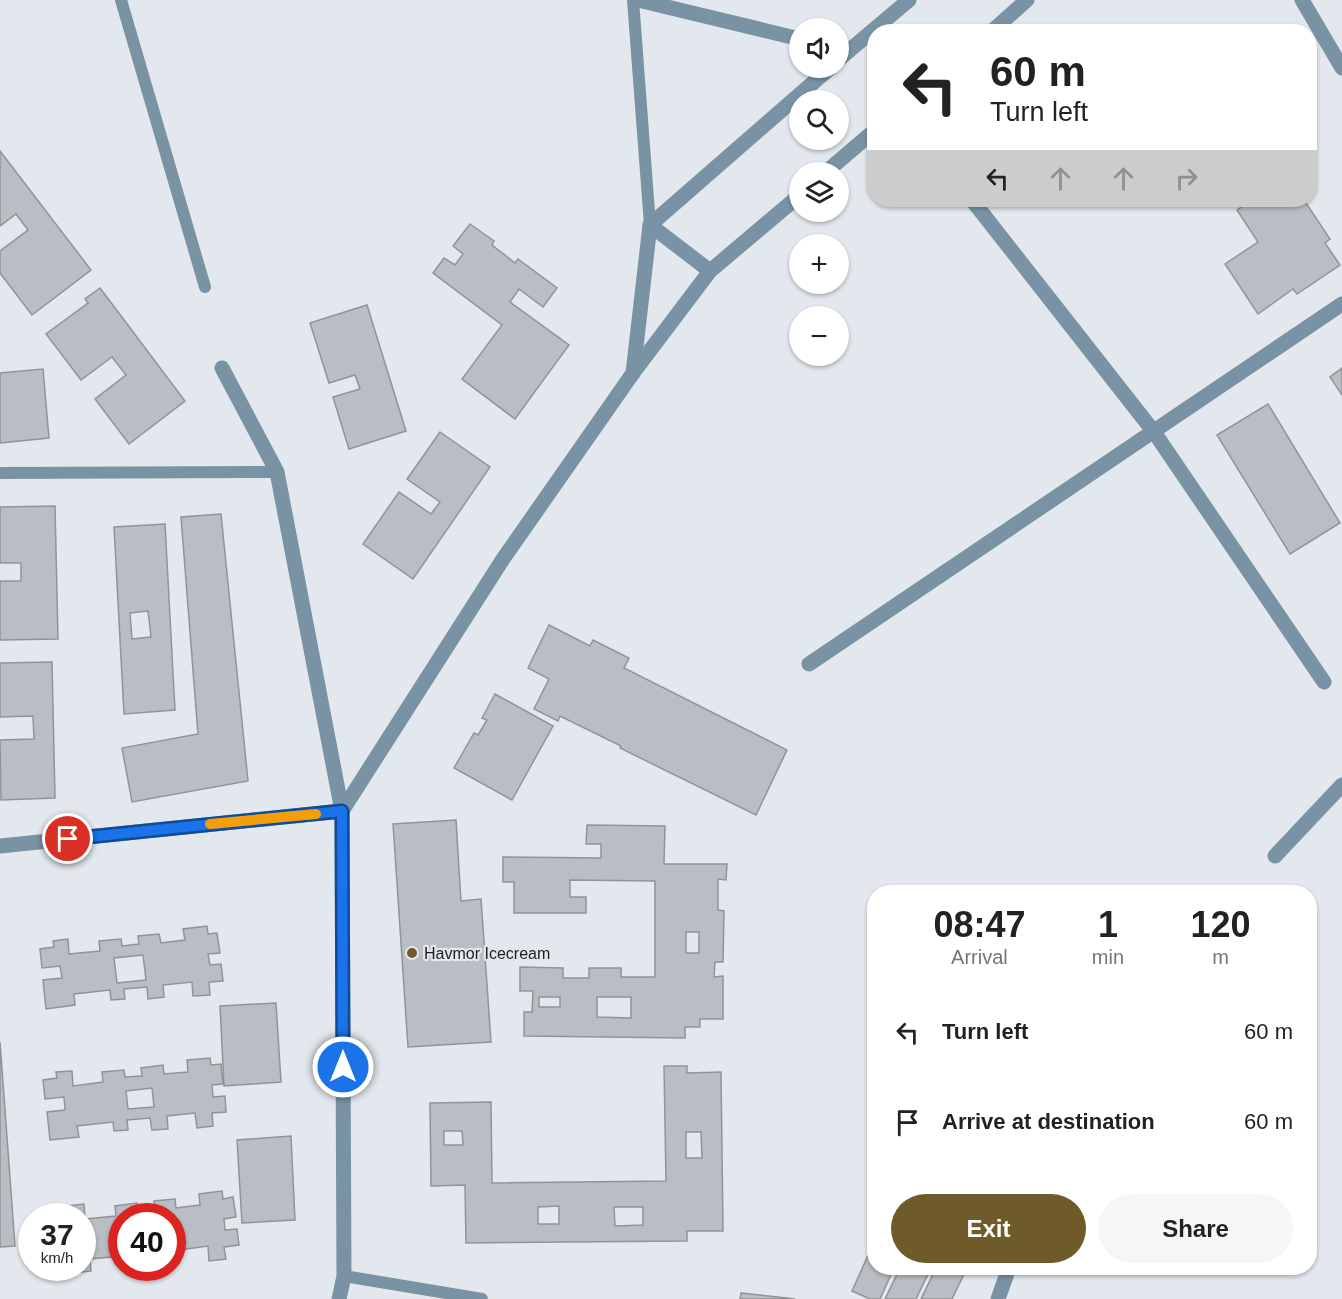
<!DOCTYPE html>
<meta charset="utf-8">
<style>
body{margin:0;font-family:Arial,sans-serif;background:#f6f6f6;color:#222;height:100vh;display:flex;flex-direction:column;font-size:22px;white-space:nowrap}
*{box-sizing:border-box;margin:0}
p{font-size:20px;color:#767676}
.icon{flex:none;width:33px;height:33px;fill:none;stroke:currentColor;stroke-width:2;stroke-linecap:round;stroke-linejoin:round}
.map{position:relative;flex:1;overflow:hidden}
.sheet{position:absolute;left:867px;top:885px;width:450px;height:390px;display:flex;flex-direction:column;background:#fff;border-radius:24px;box-shadow:0 2px 4px #0004}
.sheet>*{flex:none}
.hud{position:absolute;left:867px;top:24px;width:450px;height:183px;border-radius:24px;box-shadow:0 2px 4px #0004;background:#fff;color:#222;overflow:hidden}
.fabs{position:absolute;left:789px;top:18px;display:grid;gap:12px}
.fabs a{display:grid;place-items:center;width:60px;height:60px;border-radius:50%;background:#fff;box-shadow:0 2px 4px #0004;font-size:30px}
.speed{position:absolute;left:18px;top:1203px;display:flex;gap:12px;font-size:30px;font-weight:700;text-align:center}
.speed>*{display:grid;place-content:center;width:78px;height:78px;border-radius:50%;background:#fff;box-shadow:0 2px 4px #0004;line-height:1}
.speed small{font-size:15px;font-weight:400}
.speed .limit{border:9px solid #d22;background:#fff;color:#111}
.pin{position:absolute;display:grid;place-items:center;width:51px;height:51px;color:#fff;margin:-26px;border:3px solid #fff;border-radius:50%;box-shadow:0 2px 6px #0007}
.me{position:absolute;width:66px;margin:-33px;rotate:0deg;stroke-linejoin:round;filter:drop-shadow(0 0 4px #0008)}
.turn{display:flex;align-items:center;gap:21px;height:126px;padding:0 24px;font-size:27px}
.turn .icon{width:78px;height:78px;stroke-width:2.5}
.turn b{display:block;font-size:42px;line-height:51px}
.lanes{display:flex;align-items:center;height:57px;padding:0 24px;background:#0003;justify-content:center;gap:30px;direction:ltr}
.lanes .off{opacity:.35}
.eta{display:flex;justify-content:space-evenly;align-items:center;height:102px;text-align:center}
.eta b{font-size:36px;font-weight:800;line-height:42px}
.action{display:flex;gap:12px;margin-top:auto;padding:12px 24px}
.action a{flex:1;height:69px;border-radius:36px;background:#6e5b29;color:#fff;font-size:24px;font-weight:800;line-height:69px;text-align:center}
.action a+a{background:#f6f6f6;color:#222}
ul{padding:0;list-style:none}
li{display:flex;align-items:center;gap:18px;height:90px;padding:0 24px}
li div{flex:1}
li b{display:block;font-size:22px}
li em{font-style:normal}
.map>svg:first-child{display:block}
.building{fill:#b8bec3;stroke:#8f9498;stroke-width:1.5;fill-rule:evenodd}
.lines{fill:none;stroke-linecap:round;stroke-linejoin:round}
.service{stroke:#7a93a4;stroke-width:12}
.minor{stroke:#7a93a4;stroke-width:15}
.tertiary{stroke:#7a93a4;stroke-width:15}
.route-casing{stroke:#114b97;stroke-width:15}
.route{stroke:#1a73e8;stroke-width:10}
.slow{stroke:#f59e0b;stroke-width:10}
.poi-dot{fill:#6e5b29;stroke:#e2e8ed;stroke-width:2}
.labels{text-anchor:middle;dominant-baseline:central;stroke-width:4.5;stroke-linejoin:round;paint-order:stroke}
.poi-label{font-size:16px;fill:#1c1f20;stroke:#e2e8ed;text-anchor:start}
</style>
<div class="map">
<svg width="1342" height="1299" viewBox="0 0 1342 1299">
<rect width="100%" height="100%" fill="#e2e8ed"/>
<g class="building">
<path d="M0 151 91 270 32 315 0 273V251L28 230 16 214 0 226Z"/>
<path d="M1252 200H1304L1330 239 1325 243 1340 265 1297 294 1293 289 1258 314 1225 264 1258 242 1237 210Z"/>
<path d="M470 224 494 241 492 245 515 263 518 259 557 288 543 307 519 289 510 302 569 345 515 419 462 379 502 325 433 273 444 258 455 265 463 254 453 246Z"/>
<path d="M100 288 185 401 129 444 95 399 126 375 112 357 81 380 46 334 88 303 85 299Z"/>
<path d="M367 305 406 431 349 449 333 397 360 389 355 375 329 383 310 323Z"/>
<path d="M1342 368V395L1330 377Z"/>
<path d="M43 369 49 438 0 443V373Z"/>
<path d="M1268 404 1340 523 1290 554 1217 435Z"/>
<path d="M440 432 490 467 413 579 363 544 399 492 431 514 440 502 407 479Z"/>
<path d="M55 506 58 639 0 640V581H21V563H0V507Z"/>
<path d="M221 514 248 781 132 802 122 748 198 734 181 517Z"/>
<path d="M165 524 175 710 124 714 114 527ZM148 611 151 637 132 639 130 613Z"/>
<path d="M549 625 590 646 593 640 629 658 624 668 787 750 756 815 620 748 621 746 560 716 558 721 534 709 549 679 528 668Z"/>
<path d="M52 662 55 798 1 800 0 740 34 739 33 716 0 717V663Z"/>
<path d="M495 694 553 726 512 800 454 768 474 733 478 735 487 720 482 718Z"/>
<path d="M456 820 461 901 481 899 491 1042 408 1047 393 824Z"/>
<path d="M587 825 665 826 664 864H727L726 880 718 879V910L724 911 723 962H715L714 977 723 976V1019H700V1027H685V1038L524 1036V1012H532L533 991H520V967L563 968V978H589V968H621V977H655V881L570 880V897H586V913H514V882H503V857L601 858V844H586ZM686 932H699V953H686ZM539 997H560V1007H539ZM597 997H631V1018L597 1017Z"/>
<path d="M207 926 208 934 217 933 220 953 208 954 210 965 221 964 223 981 209 982 210 995 193 996 192 982 163 985 164 997 148 999 147 987 124 989 125 999 111 1000 110 990 74 994 75 1005 46 1009 43 980 62 978 60 966 42 968 40 949 54 947 53 941 68 939 69 954 100 951 99 941 121 939 122 946 139 944 138 936 159 934 161 943 185 940 183 929ZM143 955 146 980 117 983 114 958Z"/>
<path d="M276 1003 281 1082 224 1086 220 1006Z"/>
<path d="M0 1042 15 1246 0 1247Z"/>
<path d="M210 1058 211 1065 221 1064 223 1084 212 1085 213 1097 225 1096 226 1112 212 1113 213 1126 197 1128 195 1113 167 1116 168 1129 152 1130 150 1118 127 1120 128 1130 114 1131 113 1122 77 1126 79 1137 50 1140 47 1112 65 1110 64 1097 45 1099 43 1080 57 1078 56 1072 72 1071 73 1086 103 1082 102 1072 124 1070 125 1077 142 1076 141 1068 163 1065 164 1074 188 1072 187 1060ZM152 1088 154 1107 128 1109 126 1091Z"/>
<path d="M664 1066H687V1073L721 1072 723 1231H687V1241L466 1243 465 1185 431 1186 430 1103 491 1102 492 1183 666 1181ZM444 1131H462L463 1145H444ZM686 1132H701L702 1158H686ZM559 1206V1224H538V1207ZM614 1207H643V1225L615 1226Z"/>
<path d="M291 1136 295 1220 242 1223 237 1140Z"/>
<path d="M222 1191 223 1199 233 1197 236 1217 224 1219 225 1230 237 1229 239 1245 224 1247 226 1259 209 1261 208 1246 179 1250 180 1262 172 1263V1216H122V1256L90 1259 91 1271 62 1274V1268H82V1216H56V1214L70 1212 68 1206 84 1204 85 1219 116 1216 115 1206 137 1203 138 1211 154 1209V1201L175 1199 176 1208 200 1205 199 1194Z"/>
<path d="M874 1242V1268H894L880 1299H870L852 1291Z"/>
<path d="M900 1268H931L916 1299H885Z"/>
<path d="M936 1268H967L952 1299H921Z"/>
<path d="M741 1293 795 1299H740Z"/>
</g>
<g class="lines">
<g class="service">
<path d="M121 0 205 287"/>
<path d="M633 0 650 225"/>
<path d="M0 473 277 472"/>
<path d="M344 1276 482 1299"/>
</g>
<g class="minor">
<path d="M638 0 800 39"/>
<path d="M1302 0 1342 68"/>
<path d="M991 32 1027 0"/>
<path d="M838 60 909 0"/>
<path d="M826 172 874 131"/>
<path d="M972 200 1154 432 1324 682"/>
<path d="M650 225 710 271"/>
<path d="M222 368 277 472 342 811"/>
<path d="M633 373 650 225 830 68"/>
<path d="M809 664 1342 304"/>
<path d="M342 811 503 559 633 373 710 271 800 195"/>
<path d="M1275 856 1342 785"/>
<path d="M998 1299 1009 1268"/>
</g>
<path class="tertiary" d="M0 846 342 811 344 1276 339 1299"/>
</g>
<g class="lines">
<defs>
<path id="route" d="M68 839 342 811 343 1067"/>
</defs>
<use href="#route" class="route-casing"/>
<use href="#route" class="route"/>
<path class="slow" d="M210 824 316 814"/>
</g>
<circle class="poi-dot" cx="412" cy="953" r="6"/>
<g class="labels">
<g class="poi-label">
<text x="424" y="953">Havmor Icecream</text>
</g>
</g>
</svg>
<div class="fabs">
<a><svg class="icon" aria-label="sound" viewBox="0 0 24 24"><path d="M4 9h4l5-4v14l-5-4H4zM17 9q2 3 0 6"/></svg></a>
<a><svg class="icon" aria-label="search" viewBox="0 0 24 24"><circle cx="10" cy="10" r="6"/><path d="M15 15l6 6"/></svg></a>
<a><svg class="icon" aria-label="layers" viewBox="0 0 24 24"><path d="M12 4l9 5-9 5-9-5zM3 14l9 5 9-5"/></svg></a>
<a>+</a>
<a>−</a>
</div>
<div class="speed"><div>37<small>km/h</small></div><div class="limit">40</div></div>
<div class="pin" style="left:68px;top:839px;background:#d93025"><svg class="icon" aria-label="arrive" viewBox="0 0 24 24"><path d="M6 21V4h12l-3 4 3 4H6"/></svg></div>
<svg class="me" style="left:343px;top:1067px" viewBox="-20 -20 40 40"><circle r="17" fill="#1a73e8" stroke="#fff" stroke-width="3"/><path d="M0-11L8 9 0 5-8 9z" fill="#fff"/></svg>
<div class="hud">
<div class="turn"><svg class="icon" aria-label="left" viewBox="0 0 24 24"><path d="M17 20v-9H6M10 6l-5 5 5 5"/></svg><div><b>60 m</b>Turn left</div></div>
<div class="lanes"><svg class="icon" aria-label="left" viewBox="0 0 24 24"><path d="M17 20v-9H6M10 6l-5 5 5 5"/></svg><svg class="icon off" aria-label="ahead" viewBox="0 0 24 24"><path d="M12 20V5M6 11l6-6 6 6"/></svg><svg class="icon off" aria-label="ahead" viewBox="0 0 24 24"><path d="M12 20V5M6 11l6-6 6 6"/></svg><svg class="icon off" aria-label="right" viewBox="0 0 24 24"><path d="M7 20v-9h11M14 6l5 5-5 5"/></svg></div>
</div>
<section class="sheet">
<div class="eta">
<div><b>08:47</b><p>Arrival</p></div>
<div><b>1</b><p>min</p></div>
<div><b>120</b><p>m</p></div>
</div>
<ul>
<li><svg class="icon" aria-label="left" viewBox="0 0 24 24"><path d="M17 20v-9H6M10 6l-5 5 5 5"/></svg><div><b>Turn left</b></div><em>60 m</em></li>
<li><svg class="icon" aria-label="arrive" viewBox="0 0 24 24"><path d="M6 21V4h12l-3 4 3 4H6"/></svg><div><b>Arrive at destination</b></div><em>60 m</em></li>
</ul>
<div class="action"><a>Exit</a><a>Share</a></div>
</section>
</div>
